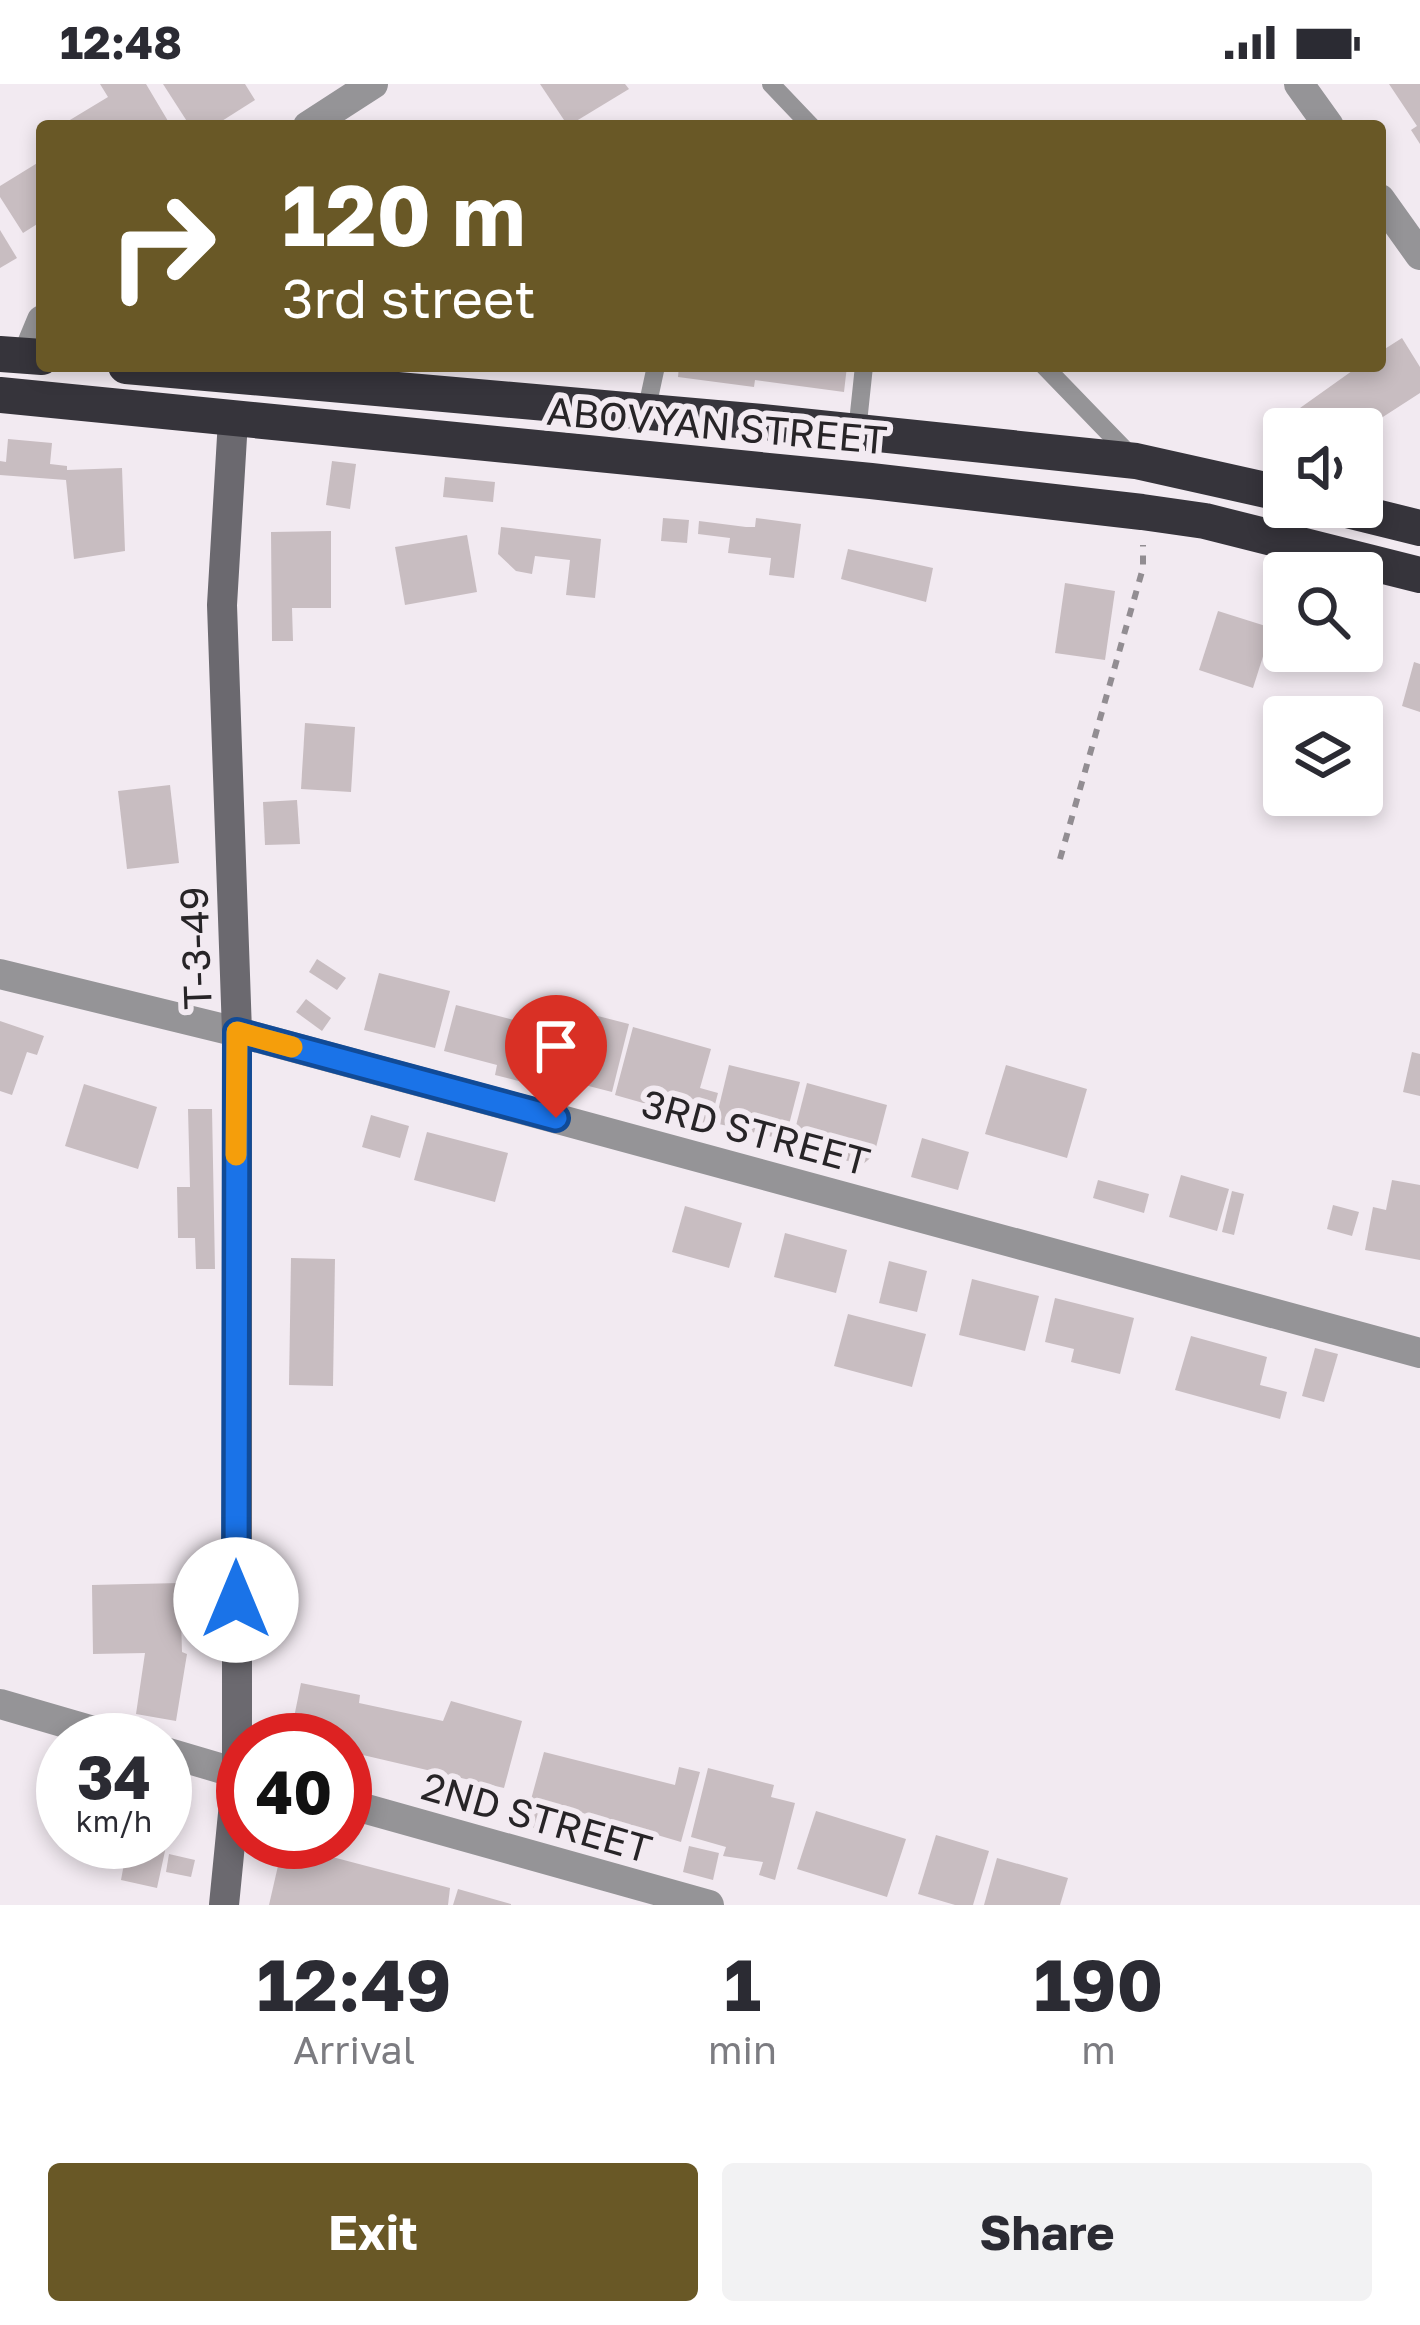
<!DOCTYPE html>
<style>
body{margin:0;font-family:"Golos Text",sans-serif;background:#f2f2f3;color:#2b2b33;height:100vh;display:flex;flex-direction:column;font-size:45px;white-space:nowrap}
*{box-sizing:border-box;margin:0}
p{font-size:39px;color:#7c7c81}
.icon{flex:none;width:66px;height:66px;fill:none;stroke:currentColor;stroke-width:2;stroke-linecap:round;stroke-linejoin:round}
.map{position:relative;height:1821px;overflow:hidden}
.details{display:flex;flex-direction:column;background:#fff;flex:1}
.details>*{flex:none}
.guide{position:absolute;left:36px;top:36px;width:1350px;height:252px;border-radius:12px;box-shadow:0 6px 18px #0003;background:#695826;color:#fff;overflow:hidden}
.buttons{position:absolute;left:1263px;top:324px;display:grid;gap:24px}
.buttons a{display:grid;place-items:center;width:120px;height:120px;border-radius:12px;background:#fff;box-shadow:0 6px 18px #0003;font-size:60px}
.speed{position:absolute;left:36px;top:1629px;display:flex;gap:24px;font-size:60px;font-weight:700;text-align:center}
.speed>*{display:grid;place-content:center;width:156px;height:156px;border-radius:50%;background:#fff;box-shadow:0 6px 18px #0003;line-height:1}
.speed small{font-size:30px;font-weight:400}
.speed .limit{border:18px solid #d22;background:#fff;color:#111}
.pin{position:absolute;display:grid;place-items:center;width:102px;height:102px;color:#fff;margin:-123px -51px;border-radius:50% 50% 50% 0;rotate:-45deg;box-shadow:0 0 12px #0007}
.pin .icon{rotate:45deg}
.me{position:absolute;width:132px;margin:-66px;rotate:0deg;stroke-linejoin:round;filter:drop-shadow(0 0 9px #0008)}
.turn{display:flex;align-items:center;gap:42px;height:252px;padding:0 48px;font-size:54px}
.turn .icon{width:156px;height:156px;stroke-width:2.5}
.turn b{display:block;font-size:84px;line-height:102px}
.eta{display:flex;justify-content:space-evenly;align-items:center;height:204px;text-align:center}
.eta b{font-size:72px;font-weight:700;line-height:84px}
.cta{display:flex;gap:24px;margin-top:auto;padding:24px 48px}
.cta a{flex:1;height:138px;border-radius:12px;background:#695826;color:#fff;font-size:48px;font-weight:700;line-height:138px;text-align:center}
.cta a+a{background:#f2f2f3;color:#2b2b33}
.status{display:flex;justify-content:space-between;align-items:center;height:84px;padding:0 60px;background:#fff;direction:ltr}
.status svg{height:33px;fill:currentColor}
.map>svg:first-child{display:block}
.building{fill:#c8bdc1}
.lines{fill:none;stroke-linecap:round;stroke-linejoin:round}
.path{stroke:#928d92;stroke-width:6;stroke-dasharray:9 9;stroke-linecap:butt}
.lane{stroke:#959497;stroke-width:18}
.street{stroke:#959497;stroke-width:30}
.secondary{stroke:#6b696f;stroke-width:30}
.highway{stroke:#36343b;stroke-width:36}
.route-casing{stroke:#114b97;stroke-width:30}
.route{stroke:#1a73e8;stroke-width:21}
.slow{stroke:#f59e0b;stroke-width:21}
.labels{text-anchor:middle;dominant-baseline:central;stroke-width:12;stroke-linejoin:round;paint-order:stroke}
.street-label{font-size:39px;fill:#272427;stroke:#f2eaf1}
</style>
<div class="status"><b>12:48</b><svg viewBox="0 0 49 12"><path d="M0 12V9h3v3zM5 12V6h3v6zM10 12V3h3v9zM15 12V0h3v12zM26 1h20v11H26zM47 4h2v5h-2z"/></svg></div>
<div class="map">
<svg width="1420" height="1821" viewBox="0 0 1420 1821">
<rect width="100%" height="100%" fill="#f2eaf1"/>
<g class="building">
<path d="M100 0H146L171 42H60L108 13Z"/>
<path d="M163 0H245L255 16 214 42H190Z"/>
<path d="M540 0H625L629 5 568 42Z"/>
<path d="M1389 0H1420V60L1411 46 1417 42Z"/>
<path d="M42 70V137L23 149 0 113V102L39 78 36 74Z"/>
<path d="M0 146 17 174 0 184Z"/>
<path d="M1402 254 1420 283V309L1372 340 1375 344 1362 352V345H1314L1300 324 1359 282H1380V268Z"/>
<path d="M679 282H847L844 308 755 296 754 303 678 293Z"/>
<path d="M8 355 52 359 50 380 67 382V386L122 384 125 467 74 475 66 396 0 391V377L6 378Z"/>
<path d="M332 377 356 380 350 425 326 421Z"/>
<path d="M445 393 495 398 493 418 443 413Z"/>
<path d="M663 434 689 436 687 459 661 457Z"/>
<path d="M756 434 801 440 794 494 769 491 771 474 728 469 730 454 698 450 699 437 746 443H755Z"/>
<path d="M501 443 601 455 595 514 566 511 570 476 535 472 532 490 516 487 498 470Z"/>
<path d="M331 447V524H292L293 557H272L271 448Z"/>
<path d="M467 451 477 508 405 521 395 463Z"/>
<path d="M848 465 933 484 926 518 841 495Z"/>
<path d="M1065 499 1115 507 1105 576 1055 569Z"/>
<path d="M1218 527 1272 544 1253 604 1199 586Z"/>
<path d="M1414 578 1420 580V628L1402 622Z"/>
<path d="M305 639 355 643 351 708 301 705Z"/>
<path d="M170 701 179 779 127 785 118 707Z"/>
<path d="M297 716 300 760 265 761 263 718Z"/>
<path d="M317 875 346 894 337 906 309 888Z"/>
<path d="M379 889 450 907 435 964 364 946Z"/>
<path d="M306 915 331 934 322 947 296 928Z"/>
<path d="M551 920 629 940 612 1008 569 997 567 1007 530 1000 495 991 497 981 444 967 456 921 545 944Z"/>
<path d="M0 937 44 952 37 971 27 968 12 1011 0 1007Z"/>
<path d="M633 943 711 965 700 1004 718 1009 708 1047 694 1043 696 1034 615 1011Z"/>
<path d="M1412 968 1420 970V1012L1403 1008Z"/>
<path d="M729 981 800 998 785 1056 715 1039Z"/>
<path d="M1006 981 1087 1005 1067 1074 985 1050Z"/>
<path d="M807 999 887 1021 874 1071 862 1081 791 1061Z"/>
<path d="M84 1000 157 1023 138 1085 65 1062Z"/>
<path d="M188 1025H212L215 1185H196L195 1154H178L177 1103H190Z"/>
<path d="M371 1031 409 1042 400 1074 362 1063Z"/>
<path d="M427 1048 508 1069 495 1118 414 1096Z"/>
<path d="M922 1054 969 1068 958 1106 911 1093Z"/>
<path d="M1181 1091 1229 1105 1217 1147 1169 1133Z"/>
<path d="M1098 1096 1149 1110 1144 1129 1093 1114Z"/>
<path d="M1392 1096 1420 1101V1176L1365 1166 1373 1123 1386 1126Z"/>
<path d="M1232 1107 1244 1110 1234 1151 1222 1148Z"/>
<path d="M1333 1121 1359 1128 1352 1152 1327 1145Z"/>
<path d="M685 1122 742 1139 729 1184 672 1168Z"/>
<path d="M785 1149 847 1166 836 1209 774 1193Z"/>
<path d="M291 1174 335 1175 333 1302 289 1301Z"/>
<path d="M889 1177 927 1187 917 1228 879 1219Z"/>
<path d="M972 1195 1039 1212 1025 1267 959 1251Z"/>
<path d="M1055 1214 1134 1234 1120 1290 1071 1278 1074 1265 1045 1258Z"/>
<path d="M848 1230 926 1250 912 1303 834 1282Z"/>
<path d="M1191 1252 1267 1273 1260 1301 1287 1308 1280 1335 1175 1306Z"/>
<path d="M1315 1264 1338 1270 1324 1318 1302 1312Z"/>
<path d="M180 1499 182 1568 187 1570 176 1637 136 1630 145 1569 93 1570 92 1501Z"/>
<path d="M301 1599 360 1611 359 1619 443 1637 451 1617 522 1637 504 1704 350 1668 345 1656 290 1653Z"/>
<path d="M544 1668 675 1701 679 1683 700 1688 681 1758 552 1720 545 1747 524 1741Z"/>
<path d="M708 1684 774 1701 771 1713 795 1719 775 1796 759 1791 763 1778 723 1772 726 1763 691 1753Z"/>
<path d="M165 1713 176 1716 157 1804 121 1796 128 1758H165Z"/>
<path d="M816 1727 906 1755 887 1813 797 1785Z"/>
<path d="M936 1751 989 1767 973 1821H955L918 1810Z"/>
<path d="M283 1760 450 1804 448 1821H269Z"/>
<path d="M689 1762 719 1769 713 1796 683 1788Z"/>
<path d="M169 1770 195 1776 191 1793 166 1788Z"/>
<path d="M997 1774 1068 1794 1060 1821H984Z"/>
<path d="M458 1805 511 1820V1821H453Z"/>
</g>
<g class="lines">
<path class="path" d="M1060 775 1143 484V461"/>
<g class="lane">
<path d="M771 0 811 42"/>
<path d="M1044 282 1133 374"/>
<path d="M646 328 656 282"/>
<path d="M857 348 864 282"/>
</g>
<g class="street">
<path d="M1299 0 1329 42"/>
<path d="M308 42 373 0"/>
<path d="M1380 115 1420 171"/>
<path d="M27 272 42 236"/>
<path d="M0 890 237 948 1420 1269"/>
<path d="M0 1620 124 1656"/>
<path d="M165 1668 243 1691"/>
<path d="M345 1719 709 1821"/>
</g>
<path class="secondary" d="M224 1821 237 1689V948L222 521 233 336"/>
<g class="highway">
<path d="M0 270 42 273"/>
<path d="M126 282 762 338 1136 377 1284 410"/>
<path d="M0 311 871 397 1142 428 1205 437 1420 491"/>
<path d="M1335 423 1420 444"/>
</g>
</g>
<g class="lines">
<defs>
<path id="route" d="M236 1516 237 948 556 1034"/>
</defs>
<use href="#route" class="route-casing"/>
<use href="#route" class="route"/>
<path class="slow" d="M236 1071 237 948 292 963"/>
</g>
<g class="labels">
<g class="street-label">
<text transform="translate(717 341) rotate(5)">ABOVYAN STREET</text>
<text transform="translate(195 864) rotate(-92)">T-3-49</text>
<text transform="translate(756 1048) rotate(15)">3RD STREET</text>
<text transform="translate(537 1733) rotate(16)">2ND STREET</text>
</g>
</g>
</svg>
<div class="buttons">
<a><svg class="icon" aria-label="sound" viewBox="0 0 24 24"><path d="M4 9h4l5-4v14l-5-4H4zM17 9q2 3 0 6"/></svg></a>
<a><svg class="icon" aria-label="search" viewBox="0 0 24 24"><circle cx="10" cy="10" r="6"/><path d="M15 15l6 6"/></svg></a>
<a><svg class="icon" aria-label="layers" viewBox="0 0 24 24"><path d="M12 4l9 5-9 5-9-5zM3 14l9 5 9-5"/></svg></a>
</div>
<div class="speed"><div>34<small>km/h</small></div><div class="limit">40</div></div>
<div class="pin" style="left:556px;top:1034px;background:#d93025"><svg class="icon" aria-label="arrive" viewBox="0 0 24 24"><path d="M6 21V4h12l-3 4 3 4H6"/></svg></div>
<svg class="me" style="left:236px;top:1516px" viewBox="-20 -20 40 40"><circle r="19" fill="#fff"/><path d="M0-13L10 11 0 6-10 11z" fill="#1a73e8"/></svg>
<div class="guide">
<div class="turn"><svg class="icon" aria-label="right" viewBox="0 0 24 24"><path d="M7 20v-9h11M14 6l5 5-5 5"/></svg><div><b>120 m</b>3rd street</div></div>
</div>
</div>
<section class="details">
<div class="eta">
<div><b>12:49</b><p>Arrival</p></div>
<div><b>1</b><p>min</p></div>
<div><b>190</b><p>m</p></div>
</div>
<div class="cta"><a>Exit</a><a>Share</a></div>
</section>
